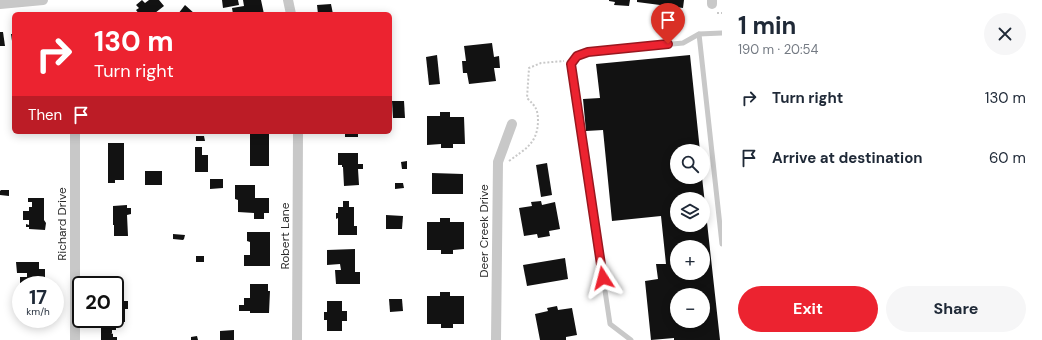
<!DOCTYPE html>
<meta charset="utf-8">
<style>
body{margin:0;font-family:"DM Sans",sans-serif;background:#f6f6f7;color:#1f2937;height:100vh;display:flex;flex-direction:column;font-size:15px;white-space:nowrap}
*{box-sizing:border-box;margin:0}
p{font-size:13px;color:#747a83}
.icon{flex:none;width:22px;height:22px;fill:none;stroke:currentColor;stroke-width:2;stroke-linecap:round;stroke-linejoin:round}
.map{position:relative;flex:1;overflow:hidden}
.sheet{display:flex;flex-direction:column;background:#fff;width:320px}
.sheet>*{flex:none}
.top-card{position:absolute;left:12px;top:12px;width:380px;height:122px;border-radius:6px;box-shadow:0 2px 10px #0003;background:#ec2330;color:#fff;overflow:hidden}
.fabs{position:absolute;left:670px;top:144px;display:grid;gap:8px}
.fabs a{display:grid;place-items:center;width:40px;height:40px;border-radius:50%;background:#fff;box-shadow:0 2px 10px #0003;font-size:20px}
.speed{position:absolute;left:12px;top:276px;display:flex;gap:8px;font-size:20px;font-weight:700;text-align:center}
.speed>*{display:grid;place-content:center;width:52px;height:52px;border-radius:50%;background:#fff;box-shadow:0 2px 10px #0003;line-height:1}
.speed small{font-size:10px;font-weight:400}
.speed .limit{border:2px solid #111;border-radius:6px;background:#fff;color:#111}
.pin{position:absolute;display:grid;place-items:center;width:34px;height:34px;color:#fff;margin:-41px -17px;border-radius:50% 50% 50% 0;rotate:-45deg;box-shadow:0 0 4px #0007}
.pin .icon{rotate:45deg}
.me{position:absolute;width:44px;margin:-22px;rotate:351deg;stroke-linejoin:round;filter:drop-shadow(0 0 3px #0008)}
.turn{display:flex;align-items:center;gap:14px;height:84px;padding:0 16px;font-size:18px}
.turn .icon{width:52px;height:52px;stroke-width:2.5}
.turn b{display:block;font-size:28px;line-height:34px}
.then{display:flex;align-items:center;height:38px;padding:0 16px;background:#0003;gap:8px;font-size:15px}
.round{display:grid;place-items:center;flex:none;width:42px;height:42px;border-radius:21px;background:#f6f6f7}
.head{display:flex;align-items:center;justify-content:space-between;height:68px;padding:0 16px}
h1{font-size:24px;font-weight:700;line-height:30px}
.cta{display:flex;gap:8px;margin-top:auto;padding:8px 16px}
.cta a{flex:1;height:46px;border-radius:24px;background:#ec2330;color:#fff;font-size:16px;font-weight:700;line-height:46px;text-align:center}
.cta a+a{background:#f6f6f7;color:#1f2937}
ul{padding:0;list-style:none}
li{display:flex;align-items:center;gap:12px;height:60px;padding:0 16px}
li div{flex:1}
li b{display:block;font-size:15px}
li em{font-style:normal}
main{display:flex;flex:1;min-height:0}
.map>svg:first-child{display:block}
.building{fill:#121212;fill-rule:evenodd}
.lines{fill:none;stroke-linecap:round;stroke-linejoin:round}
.path{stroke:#c8c8c8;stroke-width:2;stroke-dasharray:2 2;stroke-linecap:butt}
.service{stroke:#c8c8c8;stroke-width:5}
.minor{stroke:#c8c8c8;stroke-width:10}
.route-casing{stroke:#99171f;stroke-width:10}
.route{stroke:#ec2330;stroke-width:7}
.labels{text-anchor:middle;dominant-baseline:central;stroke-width:4;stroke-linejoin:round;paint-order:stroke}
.street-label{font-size:12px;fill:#2b2b2b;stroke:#fff}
</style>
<main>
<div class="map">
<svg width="722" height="340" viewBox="0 0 722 340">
<rect width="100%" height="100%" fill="#fff"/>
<g class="building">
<path d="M142 0 145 3 149 0H159L164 6 155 13 156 14H139L136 10 139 8 136 5Z"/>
<path d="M222 0H238L239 5 223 8Z"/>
<path d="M243 0H261L264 14H233L232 8 244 6Z"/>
<path d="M609 0H630L629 6 614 5 615 2 609 1Z"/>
<path d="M637 0H684L683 8 637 2Z"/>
<path d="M331 4 333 14H318L317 5Z"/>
<path d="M185 5 195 14H178Z"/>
<path d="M0 32H3L5 46H0Z"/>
<path d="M11 34H14V48H13Z"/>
<path d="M492 43 494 57 499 56 500 68H494L496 81 469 84 467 73H463L462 61H466L464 46Z"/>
<path d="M437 55 440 84 429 85 426 57Z"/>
<path d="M690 55 700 151H677V177H702L720 340H674V338L651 340 645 281 658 279 656 264H666L661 216 612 221 603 130 586 131 583 99 600 98 596 64ZM677 199H703V225H677ZM677 247H703V273H677ZM677 295H703V321H677Z"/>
<path d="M392 101H404L405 118H393Z"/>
<path d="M440 112H450V117H464L465 144H453V148H441V144L427 145V116H440Z"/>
<path d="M343 132H358V137H345V133L343 134Z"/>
<rect x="250" y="134" width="19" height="32"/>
<path d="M196 136H204L205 141H196Z"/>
<path d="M108 143H124V180H115V183H108Z"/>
<path d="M195 147H202V155H208V172H195Z"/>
<path d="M338 153H358V164H363V169H358L359 185 344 186 343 167H342V165H338Z"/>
<path d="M407 161V169H402L401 162Z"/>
<path d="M547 163 552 195 541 197 536 165Z"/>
<rect x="145" y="171" width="17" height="14"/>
<path d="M432 173 463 174V194H432Z"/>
<path d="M210 179H223V188L210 189Z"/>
<path d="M395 183H403L404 188 395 189Z"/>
<path d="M235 185H255V198H269V213H264V219H254V213L238 212V200L235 199Z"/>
<path d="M1 190H9V196L0 195V191Z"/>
<path d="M28 198H44V220L46 223 45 230 29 229V227H26V224L29 225V220H23V211H29V207H32V202H28Z"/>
<path d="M343 201H349V207H354V226H357V235H338V218L336 219V213H338V207H343Z"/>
<path d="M541 201 542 205 555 202 560 229 549 231 550 236 538 238 537 234 524 236 519 208 532 206 531 202Z"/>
<path d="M127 205V208H131V214L127 215 128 236H114V225H113V206Z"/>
<path d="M386 215 403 216 402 229H386Z"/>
<path d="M440 218H450V222H464V249L453 250V254H441V250H427V222H440Z"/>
<path d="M247 232H270V266H244V255H250V242L247 241Z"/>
<path d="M173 234 185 235 184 239 183 240 173 239Z"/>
<path d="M355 249V272H360V284H336L335 270H341L340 264 327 265V250Z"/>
<rect x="196" y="256" width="8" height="6"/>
<path d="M565 258 568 279 527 286 523 265Z"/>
<path d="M16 262H39V269H45V285H20V277H27V273H17Z"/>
<path d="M250 284H268V291H270L269 313H250V311H239V305H244V298H250Z"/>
<path d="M440 292H450V296H464V324H453V328H441V324H427V296H440Z"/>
<path d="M389 299H402L403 311 390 312Z"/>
<path d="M116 301H128V309H125V322H116Z"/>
<path d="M327 301H342V311H347V321H342V331H327V320H324V312H327Z"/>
<path d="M557 306 558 310 572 308 577 335 566 337V340H540L535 314 548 311 547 308Z"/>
<path d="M111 322 116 323V330H112V333H111L113 334V337H117V340H101V324H111Z"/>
<path d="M234 330V340H220V331Z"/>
<path d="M197 336 198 340H191V337Z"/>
</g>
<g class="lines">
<g class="path">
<path d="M717 13H722"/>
<path d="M509 161C525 149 537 144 538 122 538 109 536 107 527 98L529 68 541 63 564 61"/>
</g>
<g class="service">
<path d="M699 34 722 244"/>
<path d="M631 340 610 324 571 64 577 56 588 52 683 43 699 34 722 33"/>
</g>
<g class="minor">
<path d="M288 0 291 14"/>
<path d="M712 0V4"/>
<path d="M0 4 43 0"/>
<path d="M75 132V340"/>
<path d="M297 340 298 132"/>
<path d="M496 340 498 162 512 124"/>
</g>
</g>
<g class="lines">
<defs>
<path id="route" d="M603 278 571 64 577 56 588 52 668 44"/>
</defs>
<use href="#route" class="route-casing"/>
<use href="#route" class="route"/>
</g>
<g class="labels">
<g class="street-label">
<text transform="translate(62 224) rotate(-90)">Richard Drive</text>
<text transform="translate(484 231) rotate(-90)">Deer Creek Drive</text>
<text transform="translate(285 236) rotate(-90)">Robert Lane</text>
</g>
</g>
</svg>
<div class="fabs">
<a><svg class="icon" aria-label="search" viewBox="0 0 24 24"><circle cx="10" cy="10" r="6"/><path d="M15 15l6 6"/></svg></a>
<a><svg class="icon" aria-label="layers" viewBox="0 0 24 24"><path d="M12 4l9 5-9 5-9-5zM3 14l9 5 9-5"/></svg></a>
<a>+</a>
<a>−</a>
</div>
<div class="speed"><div>17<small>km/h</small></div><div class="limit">20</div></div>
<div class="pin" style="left:668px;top:44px;background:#d93025"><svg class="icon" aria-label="arrive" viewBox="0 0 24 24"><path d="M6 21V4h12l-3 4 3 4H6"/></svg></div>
<svg class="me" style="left:603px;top:278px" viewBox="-20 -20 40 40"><path d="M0-17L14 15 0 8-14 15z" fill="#ec2330" stroke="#fff" stroke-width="4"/></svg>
<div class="top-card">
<div class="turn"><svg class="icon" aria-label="right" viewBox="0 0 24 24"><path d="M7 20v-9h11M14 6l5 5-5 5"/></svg><div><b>130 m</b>Turn right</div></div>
<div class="then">Then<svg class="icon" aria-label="arrive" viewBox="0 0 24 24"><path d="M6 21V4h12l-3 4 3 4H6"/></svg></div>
</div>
</div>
<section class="sheet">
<div class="head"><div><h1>1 min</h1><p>190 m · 20:54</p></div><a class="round"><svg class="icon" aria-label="close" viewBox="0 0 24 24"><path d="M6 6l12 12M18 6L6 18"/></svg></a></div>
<ul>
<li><svg class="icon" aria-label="right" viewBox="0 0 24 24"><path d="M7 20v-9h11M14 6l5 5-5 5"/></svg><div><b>Turn right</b></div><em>130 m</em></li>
<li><svg class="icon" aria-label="arrive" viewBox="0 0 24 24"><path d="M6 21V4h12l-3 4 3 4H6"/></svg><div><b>Arrive at destination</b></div><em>60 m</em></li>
</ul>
<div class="cta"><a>Exit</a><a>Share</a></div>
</section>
</main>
